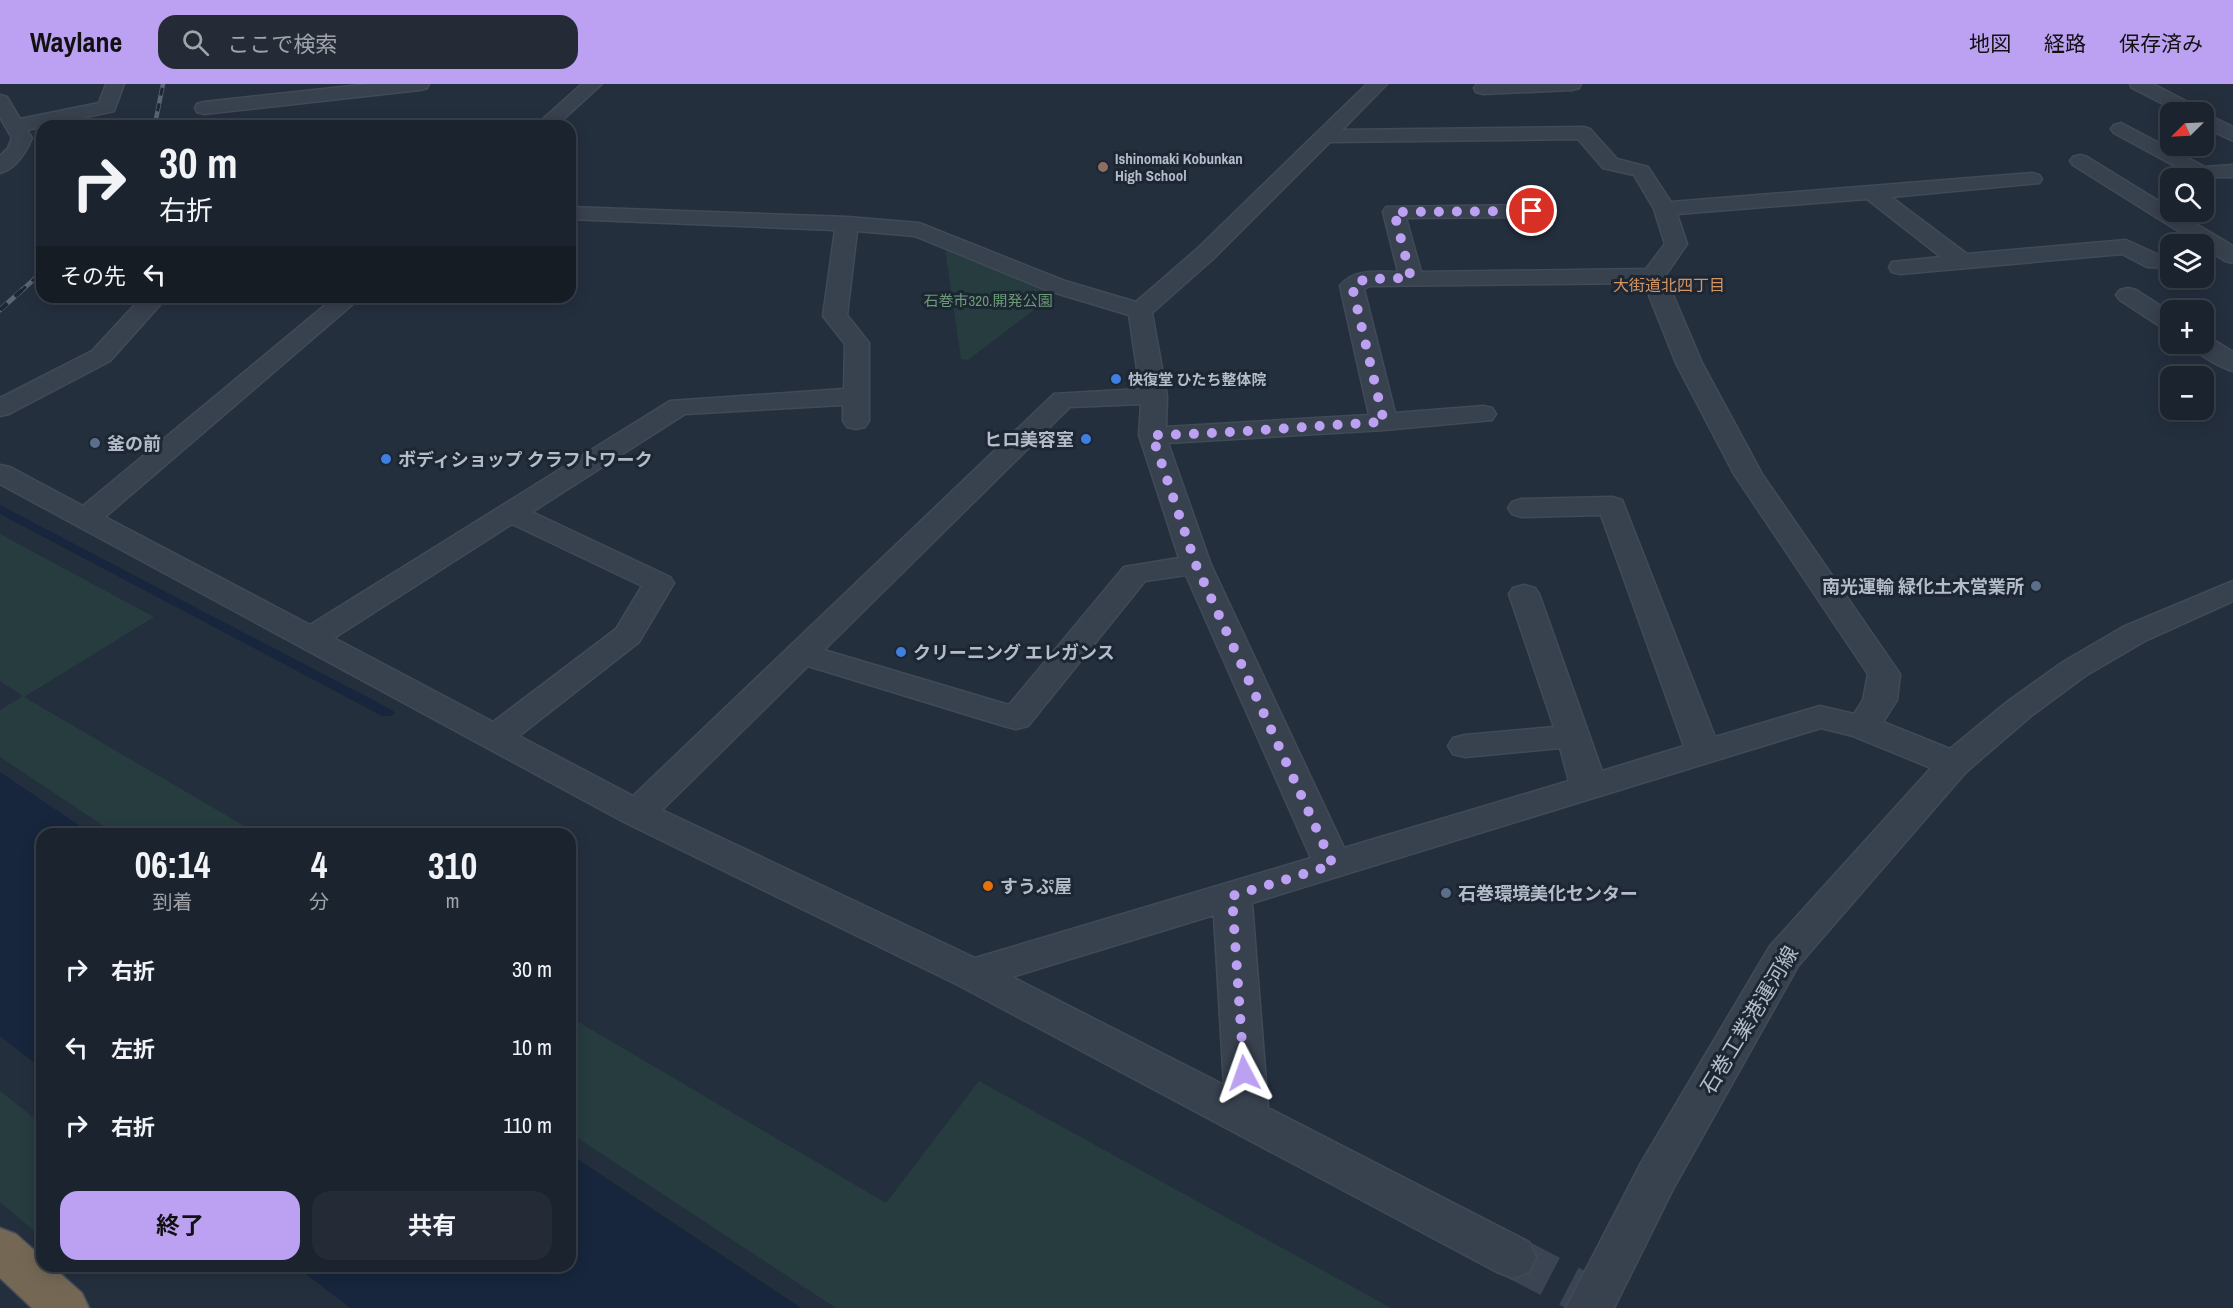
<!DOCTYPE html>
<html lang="ja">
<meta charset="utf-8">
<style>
body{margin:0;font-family:"Archivo Narrow","Noto Sans JP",sans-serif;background:#242b36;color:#f1f3f6;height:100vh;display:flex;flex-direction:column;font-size:22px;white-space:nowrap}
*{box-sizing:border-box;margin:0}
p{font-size:20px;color:#a0a4aa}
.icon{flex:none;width:33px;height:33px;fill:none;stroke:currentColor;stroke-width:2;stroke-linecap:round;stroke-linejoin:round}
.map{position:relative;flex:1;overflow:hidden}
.side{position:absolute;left:36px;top:744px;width:540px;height:444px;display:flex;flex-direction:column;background:#1b232e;border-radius:18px;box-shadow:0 3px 15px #0003,0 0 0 2px #39404a}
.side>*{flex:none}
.top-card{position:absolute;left:36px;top:36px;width:540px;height:183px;border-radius:18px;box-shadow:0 3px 15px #0003,0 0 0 2px #39404a;background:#1b232e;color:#f1f3f6;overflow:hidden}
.needle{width:39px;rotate:246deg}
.fabs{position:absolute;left:2160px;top:18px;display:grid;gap:12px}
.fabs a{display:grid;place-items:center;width:54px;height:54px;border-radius:12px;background:#1b232e;box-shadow:0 3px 15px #0003,0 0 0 2px #39404a;font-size:30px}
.pin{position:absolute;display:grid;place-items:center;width:51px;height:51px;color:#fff;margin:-26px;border:3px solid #fff;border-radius:50%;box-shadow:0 2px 6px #0007}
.me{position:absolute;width:66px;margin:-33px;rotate:356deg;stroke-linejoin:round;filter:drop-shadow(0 0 4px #0008)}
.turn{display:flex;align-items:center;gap:21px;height:126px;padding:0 24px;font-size:27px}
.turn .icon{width:78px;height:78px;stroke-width:2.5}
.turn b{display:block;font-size:42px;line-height:51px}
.then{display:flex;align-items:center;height:57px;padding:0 24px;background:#0003;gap:12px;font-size:22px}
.eta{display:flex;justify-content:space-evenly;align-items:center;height:102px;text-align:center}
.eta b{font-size:36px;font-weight:700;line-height:42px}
.action{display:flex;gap:12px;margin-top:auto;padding:12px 24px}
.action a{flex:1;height:69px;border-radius:18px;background:#bca0f2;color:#111;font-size:24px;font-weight:700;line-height:69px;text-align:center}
.action a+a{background:#242b36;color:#f1f3f6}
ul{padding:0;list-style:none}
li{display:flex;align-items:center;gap:18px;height:78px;padding:0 24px}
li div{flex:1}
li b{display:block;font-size:22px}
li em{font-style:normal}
header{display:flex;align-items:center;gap:36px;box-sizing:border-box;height:84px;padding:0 30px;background:#bca0f2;color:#111}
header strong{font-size:28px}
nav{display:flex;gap:33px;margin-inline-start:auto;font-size:21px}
.search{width:420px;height:54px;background:#242b36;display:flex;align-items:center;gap:15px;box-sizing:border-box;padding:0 21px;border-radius:18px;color:#a0a4aa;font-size:22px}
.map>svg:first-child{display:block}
.green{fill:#263c3f}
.water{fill:#17263c}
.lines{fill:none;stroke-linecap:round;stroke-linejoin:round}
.stream{fill:#17263c;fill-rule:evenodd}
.minor-tunnel{stroke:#3a4453;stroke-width:42;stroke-dasharray:42 21;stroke-linecap:butt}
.minor-casing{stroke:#414a57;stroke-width:3}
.highway-casing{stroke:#434c59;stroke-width:3}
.minor{fill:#38414e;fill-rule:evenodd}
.highway{fill:#746855;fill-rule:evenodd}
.rail-far1-casing{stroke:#5a6575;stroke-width:4.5}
.rail-casing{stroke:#5a6575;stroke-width:5}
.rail-far1{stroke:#1d2633;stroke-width:3;stroke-dasharray:8;stroke-linecap:butt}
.rail{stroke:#1d2633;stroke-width:4;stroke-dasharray:10;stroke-linecap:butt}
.route{stroke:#bca0f2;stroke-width:10;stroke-dasharray:0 18}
.education-dot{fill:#8d6e63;stroke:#1d2633;stroke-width:2}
.shop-dot{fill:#3f7fe0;stroke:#1d2633;stroke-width:2}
.service-dot{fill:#5c6f8a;stroke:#1d2633;stroke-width:2}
.food-dot{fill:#e8710a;stroke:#1d2633;stroke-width:2}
.labels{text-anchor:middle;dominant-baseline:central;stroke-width:6;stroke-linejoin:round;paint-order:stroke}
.far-poi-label{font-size:15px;font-weight:bold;fill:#b4bcc9;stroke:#1d2633;text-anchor:start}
.far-park-label{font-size:15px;fill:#6b9a76;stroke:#1d2633}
.far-neighbourhood-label{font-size:16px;fill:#d59563;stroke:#1d2633}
.poi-label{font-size:18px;font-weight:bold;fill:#b4bcc9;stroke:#1d2633;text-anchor:start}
.near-street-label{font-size:21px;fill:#b4bcc9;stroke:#1d2633}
</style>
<header>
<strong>Waylane</strong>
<div class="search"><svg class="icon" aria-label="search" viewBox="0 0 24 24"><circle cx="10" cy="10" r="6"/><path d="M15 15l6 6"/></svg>ここで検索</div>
<nav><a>地図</a><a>経路</a><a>保存済み</a></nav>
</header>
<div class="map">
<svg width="2233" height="1224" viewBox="0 0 2233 1224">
<rect width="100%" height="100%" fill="#242f3e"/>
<g class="green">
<path d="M944 158 1059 207 968 276 961 275Z"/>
<path d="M0 450 154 533 24 613 258 750H116L0 673V626L23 612 0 597Z"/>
<path d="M570 933 886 1119 979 997 1391 1224H836L570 1049Z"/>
<path d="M0 1007 42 1040V1137L33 1146 0 1118Z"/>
</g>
<g class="water">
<path d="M0 688 92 750H42V985L0 952Z"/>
<path d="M570 1070 801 1224H350L296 1182H570Z"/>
</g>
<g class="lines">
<path class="stream" d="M0 421 392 626 395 629 392 632H382L0 430Z"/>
<path class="minor-tunnel" d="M1513 1173 1611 1224"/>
<defs>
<g id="minor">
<path d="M106 0H124L114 27 27 46 32 54C26 68 16 85 0 89V72L8 64 12 54 0 33V11L7 13 20 35 99 19Z"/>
<path d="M370 0H429L427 4 420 6 204 30 197 28 195 24 197 20 204 18Z"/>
<path d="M582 0H602L556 42H535Z"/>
<path d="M1367 0H1387L1342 46 1583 43 1590 45 1617 75 1648 83 1671 118 2032 89 2039 91 2042 95 2039 99 1891 113 1967 170 2126 156 2159 171 2170 170V184L2147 183 2122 170 1900 190 1892 188 1889 183 1892 178 1941 173 1867 115 1677 130 1687 160 1665 192 1702 279 1762 390 1900 590 1897 616 1883 638 1950 665 2007 618 2063 578 2123 543 2233 497V517L2145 557 2085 592 2031 632 1966 688 1798 882 1673 1105 1614 1224H1566L1641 1079 1770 862 1931 684 1853 652 1821 644 1252 819 1268 1024 1529 1158 1536 1173 1529 1188 1513 1194 1497 1188 958 901 624 738 0 400V381L10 383 83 422 335 213H361L105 433 310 541 670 317 844 305 845 260 823 232 835 146 570 135V123L847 133 919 139 1065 197 1136 218 1197 165ZM1578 55 1603 84 1634 91 1654 125 1665 160 1646 185 1421 188 1406 134 1532 133 1540 132 1543 127 1540 122 1532 121 1386 123 1383 128 1398 188C1379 188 1353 184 1340 202L1369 331 1166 343 1167 312 1152 229 1213 175 1330 58ZM857 147 915 152 1049 207 1129 231 1140 305 1054 310 633 712 519 652 639 558 674 499 670 493 532 428 685 330 843 321V337L847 343 856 345 865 343 869 337V259L847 231ZM1644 199 1676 279 1734 390 1868 590 1863 616 1854 630 1820 622 1715 653 1622 416 1612 413 1522 415 1512 418 1508 424 1512 430 1522 433 1601 431 1684 662 1602 687 1539 510 1535 504 1524 501 1513 504 1509 510 1554 643 1465 651 1453 654 1448 662 1453 670 1465 673 1560 664 1569 697 1344 764 1211 481 1168 359 1384 346 1492 336 1496 330 1492 324 1483 322 1395 329 1364 205 1370 202ZM1141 320 1139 351 1179 474 1124 483 1009 621 824 566 1070 323ZM512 440 642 502 616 545 493 638 334 554ZM1186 491 1311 774 975 874 662 726 808 582 1004 642 1016 645 1028 642 1145 497ZM1214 831 1224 1001 1012 893Z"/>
<path d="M1477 0H1581L1579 4 1572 6 1483 10 1476 8 1474 4Z"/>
<path d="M2130 0H2153L2199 24 2202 28H2179L2132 4Z"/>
<path d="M2204 29 2233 43V57L2204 43Z"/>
<path d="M2121 39 2205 83 2233 81V93H2195L2114 49 2111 45 2114 41Z"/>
<path d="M2080 71 2087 73 2170 124V128H2176L2233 162V179L2225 177 2204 163V160H2199L2073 81 2070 77 2073 73Z"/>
<path d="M2128 204 2136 206 2170 228V245L2161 243 2120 216 2116 211 2120 206Z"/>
<path d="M142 213H167L110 277 9 330 0 332V314L92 267Z"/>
<path d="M2204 253 2212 255 2233 268V287C2220 283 2197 271 2191 260H2204Z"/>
</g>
<path id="highway" d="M0 1144 16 1150 42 1173V1182H52L82 1209 89 1224H32L0 1194Z"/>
</defs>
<use href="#minor" class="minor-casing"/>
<use href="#highway" class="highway-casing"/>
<use href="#minor" class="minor"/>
<use href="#highway" class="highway"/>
<defs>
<g id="rail-far1">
<path d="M152 42 156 35 163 0"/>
<path d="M20 208 42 188"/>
</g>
<path id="rail" d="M0 226 22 206"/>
</defs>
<use href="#rail-far1" class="rail-far1-casing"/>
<use href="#rail" class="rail-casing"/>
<use href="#rail-far1" class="rail-far1"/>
<use href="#rail" class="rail"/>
</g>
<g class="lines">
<path class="route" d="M1244 989 1232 812 1333 781 1196 481 1152 351C1230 350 1307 342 1384 338L1352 202 1365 195 1411 194 1394 128 1532 127"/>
</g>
<circle class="education-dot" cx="1103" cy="83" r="6"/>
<g class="shop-dot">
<circle cx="1116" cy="295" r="6"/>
<circle cx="1086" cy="355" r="6"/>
<circle cx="386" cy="375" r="6"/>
<circle cx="901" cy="568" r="6"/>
</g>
<g class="service-dot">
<circle cx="95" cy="359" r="6"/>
<circle cx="2036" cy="502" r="6"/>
<circle cx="1446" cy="809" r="6"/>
</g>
<circle class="food-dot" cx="988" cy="802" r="6"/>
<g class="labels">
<g class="far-poi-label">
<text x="1115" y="74">Ishinomaki Kobunkan<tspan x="1115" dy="17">High School</tspan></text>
<text x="1128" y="295">快復堂 ひたち整体院</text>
</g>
<g class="far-park-label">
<text x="988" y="216">石巻市320.開発公園</text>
</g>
<g class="far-neighbourhood-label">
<text x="1669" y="201">大街道北四丁目</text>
</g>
<g class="poi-label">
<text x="1074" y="355" text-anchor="end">ヒロ美容室</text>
<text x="107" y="359">釜の前</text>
<text x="398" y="375">ボディショップ クラフトワーク</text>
<text x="2024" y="502" text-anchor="end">南光運輸 緑化土木営業所</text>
<text x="913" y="568">クリーニング エレガンス</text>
<text x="1000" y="802">すうぷ屋</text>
<text x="1458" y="809">石巻環境美化センター</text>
</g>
<g class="near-street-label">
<text transform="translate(1749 936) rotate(-59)">石巻工業港運河線</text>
</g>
</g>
</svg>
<div class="fabs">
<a><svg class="needle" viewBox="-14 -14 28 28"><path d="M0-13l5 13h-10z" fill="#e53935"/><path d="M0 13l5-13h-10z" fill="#a0a4aa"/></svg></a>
<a><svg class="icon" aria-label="search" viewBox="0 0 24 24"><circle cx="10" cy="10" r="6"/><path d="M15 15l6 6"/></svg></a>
<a><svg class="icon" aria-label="layers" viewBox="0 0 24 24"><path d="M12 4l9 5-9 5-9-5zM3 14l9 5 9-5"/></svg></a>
<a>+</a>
<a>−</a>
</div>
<div class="pin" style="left:1532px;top:127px;background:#d93025"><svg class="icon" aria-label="arrive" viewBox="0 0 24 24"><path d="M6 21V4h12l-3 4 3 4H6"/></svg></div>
<svg class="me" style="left:1244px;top:989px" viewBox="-20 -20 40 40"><path d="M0-17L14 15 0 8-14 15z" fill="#bca0f2" stroke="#fff" stroke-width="4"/></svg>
<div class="top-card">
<div class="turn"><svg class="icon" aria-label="right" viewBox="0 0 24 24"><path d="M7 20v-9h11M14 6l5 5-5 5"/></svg><div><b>30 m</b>右折</div></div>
<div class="then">その先<svg class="icon" aria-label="left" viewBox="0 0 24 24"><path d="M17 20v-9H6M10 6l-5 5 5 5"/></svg></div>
</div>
<section class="side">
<div class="eta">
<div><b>06:14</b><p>到着</p></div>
<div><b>4</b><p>分</p></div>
<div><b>310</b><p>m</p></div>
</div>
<ul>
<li><svg class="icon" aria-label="right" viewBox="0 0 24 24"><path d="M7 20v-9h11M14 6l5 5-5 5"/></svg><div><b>右折</b></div><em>30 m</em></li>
<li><svg class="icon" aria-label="left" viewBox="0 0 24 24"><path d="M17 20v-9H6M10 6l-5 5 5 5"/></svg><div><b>左折</b></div><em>10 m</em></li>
<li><svg class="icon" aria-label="right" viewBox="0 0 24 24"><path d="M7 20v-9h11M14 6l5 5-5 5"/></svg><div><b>右折</b></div><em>110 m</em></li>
</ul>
<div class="action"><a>終了</a><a>共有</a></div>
</section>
</div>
